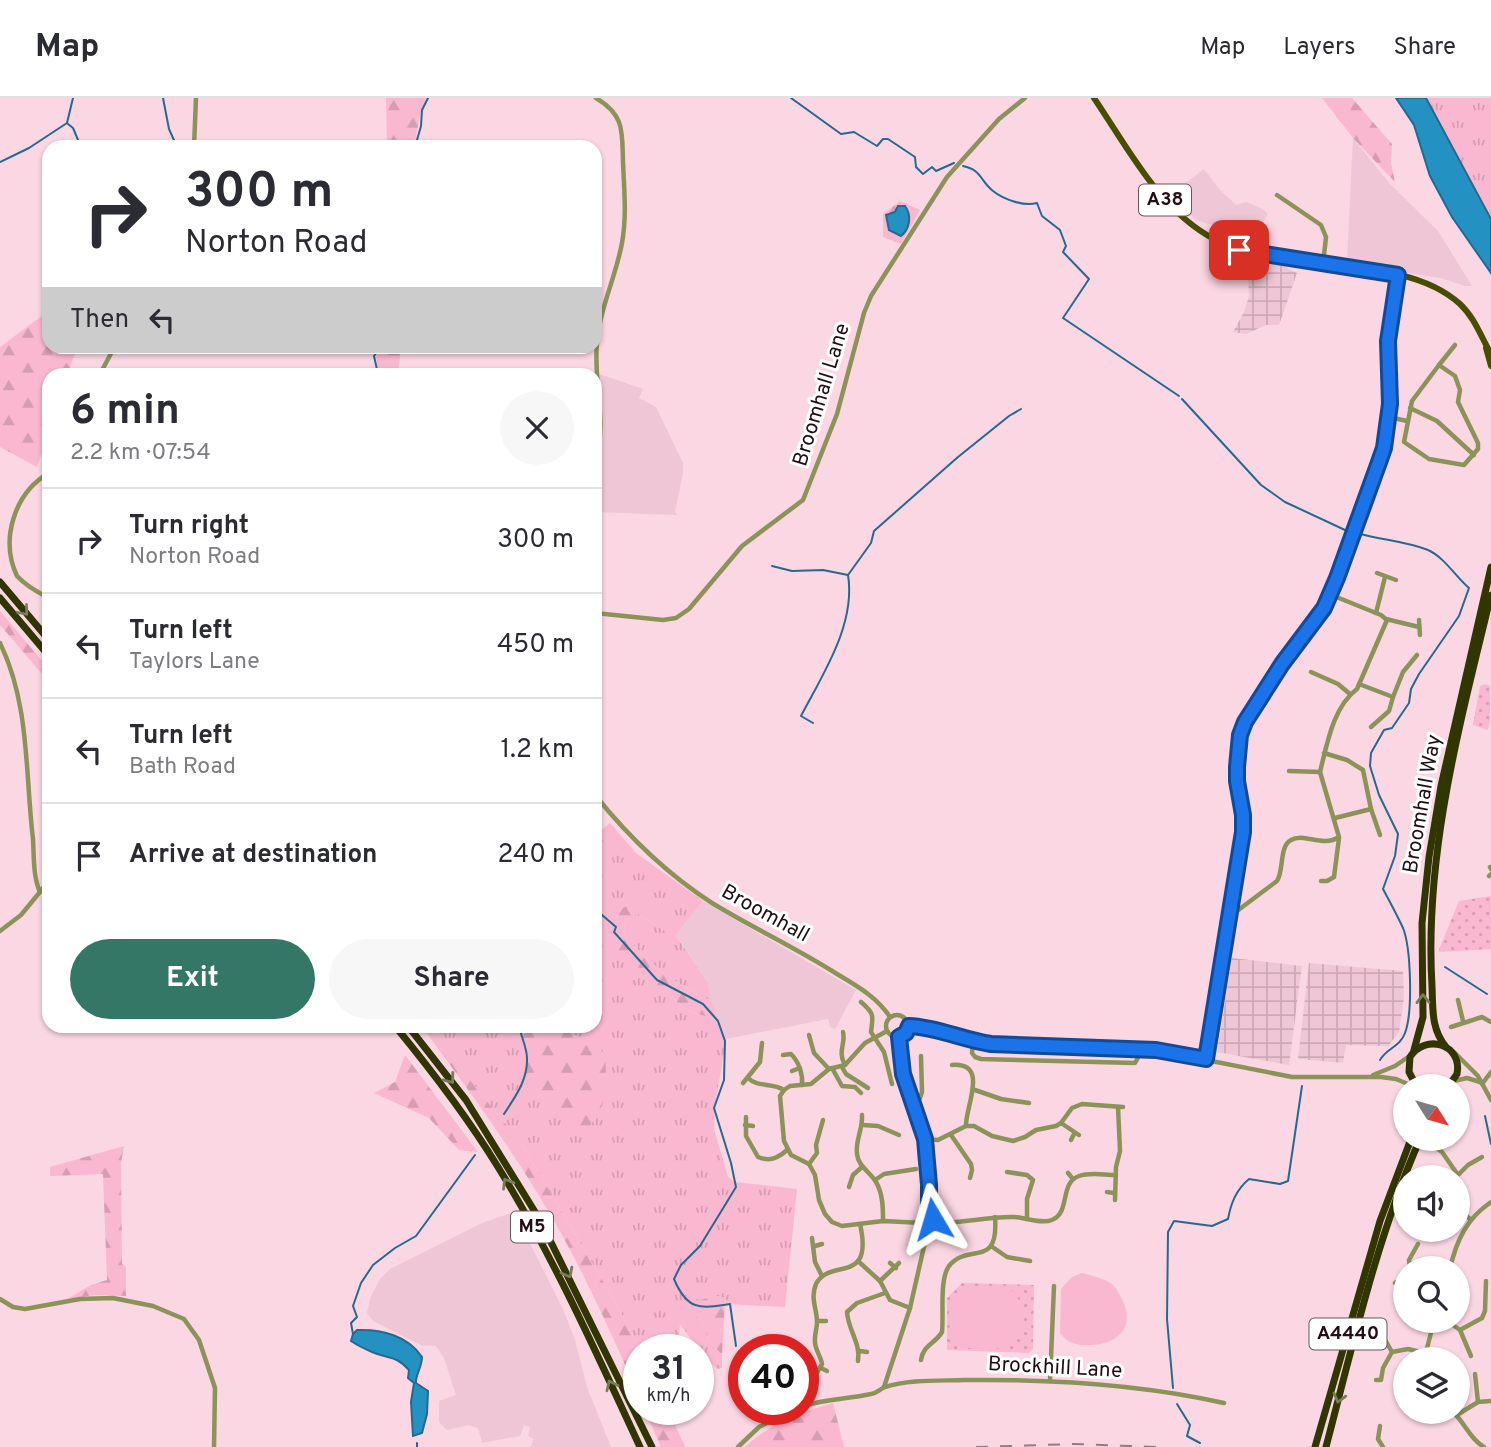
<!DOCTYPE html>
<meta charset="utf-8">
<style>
body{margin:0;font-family:Overpass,sans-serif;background:#f7f7f7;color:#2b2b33;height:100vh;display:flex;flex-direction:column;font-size:26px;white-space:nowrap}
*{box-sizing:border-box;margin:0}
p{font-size:23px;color:#7c7c81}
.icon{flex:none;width:38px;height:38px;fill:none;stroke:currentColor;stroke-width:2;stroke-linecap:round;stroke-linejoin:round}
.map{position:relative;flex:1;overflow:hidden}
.drawer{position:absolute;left:42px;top:270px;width:560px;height:665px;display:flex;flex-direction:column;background:#fff;border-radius:21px;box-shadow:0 2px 5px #0004}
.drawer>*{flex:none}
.banner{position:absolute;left:42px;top:42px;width:560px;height:214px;border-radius:21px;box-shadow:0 2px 5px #0004;background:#fff;color:#2b2b33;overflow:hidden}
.needle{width:46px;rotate:127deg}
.buttons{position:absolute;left:1393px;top:976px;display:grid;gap:14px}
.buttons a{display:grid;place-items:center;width:77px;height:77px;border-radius:50%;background:#fff;box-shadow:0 2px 5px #0004;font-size:35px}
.speed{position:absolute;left:623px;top:1236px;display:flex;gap:14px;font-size:35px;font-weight:700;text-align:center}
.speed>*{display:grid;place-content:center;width:91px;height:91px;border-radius:50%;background:#fff;box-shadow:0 2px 5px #0004;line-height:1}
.speed small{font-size:18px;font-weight:400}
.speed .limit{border:10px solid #d22;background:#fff;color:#111}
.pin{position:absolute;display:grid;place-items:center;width:60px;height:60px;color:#fff;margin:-30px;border-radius:14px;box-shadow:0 4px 10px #0006}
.me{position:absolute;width:77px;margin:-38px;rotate:353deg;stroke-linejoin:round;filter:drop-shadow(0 0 5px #0008)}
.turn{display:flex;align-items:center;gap:24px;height:147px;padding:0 28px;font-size:32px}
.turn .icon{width:91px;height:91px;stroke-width:2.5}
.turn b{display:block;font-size:49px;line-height:60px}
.then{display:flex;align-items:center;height:66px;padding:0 28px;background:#0003;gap:14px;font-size:26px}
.round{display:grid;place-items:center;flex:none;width:74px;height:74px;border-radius:37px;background:#f7f7f7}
.overview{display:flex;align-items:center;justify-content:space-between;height:119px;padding:0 28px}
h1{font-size:42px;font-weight:700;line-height:52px}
.cta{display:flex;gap:14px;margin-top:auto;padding:14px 28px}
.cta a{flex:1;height:80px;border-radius:42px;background:#357766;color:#fff;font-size:28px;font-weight:700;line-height:80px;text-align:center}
.cta a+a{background:#f7f7f7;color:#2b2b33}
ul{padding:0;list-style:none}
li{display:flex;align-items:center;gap:21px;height:105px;padding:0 28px;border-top:2px solid #e1e1e2}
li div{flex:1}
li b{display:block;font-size:26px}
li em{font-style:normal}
header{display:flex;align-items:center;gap:42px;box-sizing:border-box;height:98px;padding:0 35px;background:#fff;border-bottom:2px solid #e1e1e2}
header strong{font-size:33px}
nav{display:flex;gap:38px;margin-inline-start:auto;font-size:24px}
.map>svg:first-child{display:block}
.built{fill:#efc6d5}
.industrial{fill:url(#industrial-grid)}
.grass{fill:url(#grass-tufts)}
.forest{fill:url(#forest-firs)}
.park{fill:url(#park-dots)}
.garden{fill:#fab7d0}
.water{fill:#2491c3;stroke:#246a8f;stroke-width:2}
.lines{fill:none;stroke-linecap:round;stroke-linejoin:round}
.stream{stroke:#246a8f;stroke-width:2}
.minor{stroke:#8c9359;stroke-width:4.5}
.major{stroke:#484e00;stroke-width:6}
.highway{stroke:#313600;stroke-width:7}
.rail{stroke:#977984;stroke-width:2;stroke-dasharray:12 12;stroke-linecap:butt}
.oneway{stroke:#797c59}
.route-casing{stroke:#114b97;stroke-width:18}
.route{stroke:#1a73e8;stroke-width:12}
.labels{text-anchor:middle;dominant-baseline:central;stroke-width:6;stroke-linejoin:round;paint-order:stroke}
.shield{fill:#fff;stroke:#65575d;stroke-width:2}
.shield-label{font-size:19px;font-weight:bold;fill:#230f17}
.street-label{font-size:21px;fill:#230f17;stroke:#fff}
</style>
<header>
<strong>Map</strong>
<nav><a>Map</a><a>Layers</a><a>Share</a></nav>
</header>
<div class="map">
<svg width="1491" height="1349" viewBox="0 0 1491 1349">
<defs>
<pattern id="industrial-grid" width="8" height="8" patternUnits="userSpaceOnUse" patternTransform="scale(1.75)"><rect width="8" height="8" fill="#efc6d5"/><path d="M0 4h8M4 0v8" fill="none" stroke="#cda9b6"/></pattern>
<pattern id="grass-tufts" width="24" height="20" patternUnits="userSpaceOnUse" patternTransform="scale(1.75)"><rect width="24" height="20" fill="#fab7d0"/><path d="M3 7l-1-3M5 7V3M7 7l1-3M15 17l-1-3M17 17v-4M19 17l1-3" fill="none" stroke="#d69cb2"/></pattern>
<pattern id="forest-firs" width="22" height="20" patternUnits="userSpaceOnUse" patternTransform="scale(1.75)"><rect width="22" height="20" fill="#fab7d0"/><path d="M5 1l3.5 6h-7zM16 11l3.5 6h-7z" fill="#d69cb2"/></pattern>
<pattern id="park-dots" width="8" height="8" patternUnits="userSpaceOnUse" patternTransform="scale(1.75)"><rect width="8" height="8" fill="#fab7d0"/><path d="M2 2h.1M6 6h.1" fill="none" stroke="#d69cb2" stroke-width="1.8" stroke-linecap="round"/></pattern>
</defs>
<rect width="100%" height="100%" fill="#fbd6e3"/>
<g class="built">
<path d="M1353 40 1390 86 1438 133 1472 188H1465L1441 180 1388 172 1347 162Z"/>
<path d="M1204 71 1219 91 1236 107 1246 104 1263 111 1268 116 1252 139 1196 122 1184 111 1175 93Z"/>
<path d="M599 276 643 291 639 300 656 309 683 365V375L675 414 678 417 595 414V377L604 334Z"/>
<path d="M703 803 856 892 835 931 830 929 828 921 726 941 712 911 708 885 676 837Z"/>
<path d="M514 1114 563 1211 575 1242 587 1289 611 1349H530L534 1341 528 1338 530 1329 524 1327 520 1338 482 1345 478 1330 469 1327 447 1332 439 1324V1303L456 1297 444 1260 436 1248 421 1247 373 1223 367 1215 371 1198 380 1181 390 1171 482 1125Z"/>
</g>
<g class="industrial">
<path d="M1247 160 1287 167 1288 171 1297 175 1279 227H1266L1246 236 1233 234 1244 214 1249 198Z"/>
<path d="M1232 860 1302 868 1289 967 1217 954Z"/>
<path d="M1309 865 1403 873 1404 900 1399 934 1388 948 1346 947 1343 965 1298 961Z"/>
</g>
<g class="grass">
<path d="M1426 0H1491V121Z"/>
<path d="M610 725 636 755 703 803 676 837 642 805 629 806 614 817 595 802V731L598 735Z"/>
<path d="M595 814 611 827 610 837 605 846 646 882 688 912 718 923 726 941 715 1008 714 1031 728 1079 735 1084 797 1091 785 1209 726 1206 725 1200 716 1198 686 1208 703 1224 708 1241 722 1257V1270L717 1271 703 1257 680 1226 678 1251H639L617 1207 523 1048 426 928H595Z"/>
<path d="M637 815 679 842 708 885 711 903C675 886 651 867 624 837L625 824Z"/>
</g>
<g class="forest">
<path d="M386 0H426L421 12 414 49H387Z"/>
<path d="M1322 0H1352L1392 46 1391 65 1395 84 1353 40Z"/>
<path d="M900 103 920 112 901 146 883 139V116Z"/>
<path d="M43 217H49V248L77 249 68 276H49V334L37 369 0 349V249Z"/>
<path d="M383 249H401L398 276H379L376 259Z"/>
<path d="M0 513 49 571V584L0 527Z"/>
<path d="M595 802 614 816 629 806 642 804 676 837 679 842 637 815 625 824 624 837C651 867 675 886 711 903L718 923 688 912 646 882 604 846 610 837 611 827 595 814Z"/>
<path d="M519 928H555L596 946 605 958 607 987 602 1008 587 1033 573 1032 522 987 528 956Z"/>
<path d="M428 930 523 1048 617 1207 639 1251V1298C609 1231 580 1164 541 1101 506 1043 466 988 425 933Z"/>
<path d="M405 957 478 1054 459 1052 429 1020 374 995 395 984Z"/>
<path d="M124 1048 121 1065 122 1166 126 1169V1198L95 1197 67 1201 91 1187 107 1182 103 1076 50 1078V1069Z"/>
<path d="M716 1198 725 1200 722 1257 708 1241 703 1224 686 1208 689 1199 700 1202Z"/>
<path d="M833 1305 844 1349H745C771 1325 800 1315 833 1305Z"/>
<path d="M644 1311H668L685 1349H661Z"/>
</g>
<g class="park">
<path d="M1485 586 1490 588V622L1488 632 1473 627 1480 588Z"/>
<path d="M1491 798V851L1438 854 1459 803Z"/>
<path d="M962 1185 1034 1187 1033 1251 1029 1255 947 1252V1200Z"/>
</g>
<g class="garden">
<path d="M1082 1175C1092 1178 1104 1180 1113 1187 1117 1191 1119 1196 1122 1201 1136 1229 1118 1247 1089 1247 1076 1247 1069 1246 1060 1235L1061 1191 1072 1179Z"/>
<path d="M965 1189C977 1189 993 1186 1005 1189 1024 1193 1026 1229 1015 1242 1008 1251 993 1251 983 1251 974 1250 965 1251 956 1247 945 1226 945 1203 965 1189Z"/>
</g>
<g class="water">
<path d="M1396 0H1426L1491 121V175L1452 119 1430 78 1414 27Z"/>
<path d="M898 108H905C912 117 910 131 901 138L889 132 886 117 895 114Z"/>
<path d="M357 1232C382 1231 408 1238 422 1259 422 1269 415 1278 416 1285L428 1293 427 1316 422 1335 413 1338 411 1304 414 1285 408 1280 409 1272C396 1257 388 1261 372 1254 365 1251 357 1247 351 1243L353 1236Z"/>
</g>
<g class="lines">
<g class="stream">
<path d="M163 0 169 31 177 49"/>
<path d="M791 0 841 36 854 34 877 48 883 41H888L915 59 916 69 923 76 932 69 936 73 954 65"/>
<path d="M68 26 73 30 81 49"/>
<path d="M415 49 421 28 422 12 428 0"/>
<path d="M0 64 29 50 67 25 73 0"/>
<path d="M963 68C982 72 980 83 993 93 1003 101 1024 109 1037 105L1042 118 1060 132 1066 148 1063 154 1089 181 1063 220 1179 298"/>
<path d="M378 276 374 258 382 248"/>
<path d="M1182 301 1261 387 1285 404 1345 432"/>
<path d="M1357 435C1380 442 1405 443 1428 452 1444 459 1456 479 1469 490L1459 518 1419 576 1411 591 1409 605 1392 630 1384 632 1371 655 1370 668 1379 697 1398 736 1395 758 1383 791C1390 804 1397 817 1403 830 1411 850 1413 914 1405 935 1400 949 1387 950 1380 962"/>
<path d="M772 468 792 473 823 472 848 477 871 445 874 433 958 359 1009 318 1021 311"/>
<path d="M813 625 801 618C823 576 856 526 848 477"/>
<path d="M595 811 616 829 614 834 657 882 703 906 718 923 725 943 724 982 714 1010 731 1065 736 1089 700 1148 681 1167 674 1181C687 1212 699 1211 730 1206L736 1248"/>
<path d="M1445 869 1487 896"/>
<path d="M504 1016C515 999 528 982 527 960 527 950 521 938 519 928"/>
<path d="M1485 1018 1491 1046"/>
<path d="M353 1236 351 1225 357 1219 353 1208 361 1185 373 1167 395 1150 416 1138 475 1057"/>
<path d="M1173 1290 1167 1221 1168 1134 1174 1123 1212 1128 1228 1121C1231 1105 1236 1092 1249 1081L1280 1086 1288 1083 1302 988"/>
<path d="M1177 1306 1190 1327 1187 1338 1200 1345"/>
<path d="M417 1345V1349"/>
</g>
<g class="minor">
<path d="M194 49 196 0"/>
<path d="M1277 97 1321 127 1326 139 1323 166"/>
<path d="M1439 267 1455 278 1460 292 1458 304 1478 345V351L1464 367 1429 361 1404 344 1412 303Z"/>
<path d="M1439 267 1455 247"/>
<path d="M100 276 115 248"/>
<path d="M1410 310 1437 323 1474 357"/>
<path d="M1389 319 1407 323"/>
<path d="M595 367C608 322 593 288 597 244 600 210 616 178 622 145 627 117 624 92 623 64 622 34 625 17 596 0"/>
<path d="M49 375C14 395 0 442 17 478 26 488 37 494 49 500"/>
<path d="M1377 475 1396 482"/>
<path d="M595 515 663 522 676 520 689 511 742 448 803 402 837 316 864 215 871 198 947 79 999 21 1025 0"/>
<path d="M1376 515 1385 479"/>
<path d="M1386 521 1419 529"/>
<path d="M1419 522 1420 537"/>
<path d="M0 545C30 607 25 674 33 741 34 758 33 779 40 794"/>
<path d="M1311 574 1338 586 1350 596"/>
<path d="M1359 586 1393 599 1403 574 1417 557"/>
<path d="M1371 629 1389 613 1393 599"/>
<path d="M1324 655 1347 662 1363 672 1371 711"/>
<path d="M1289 673 1320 674"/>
<path d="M1320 674C1327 646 1333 609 1357 591L1387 522 1381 517 1329 496"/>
<path d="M595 697C628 738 667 776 712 805 753 830 796 850 837 876 857 888 877 899 890 919"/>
<path d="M1335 720 1371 711 1380 737"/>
<path d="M1490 769 1491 771"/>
<path d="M1489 778 1491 776"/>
<path d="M1321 783H1327L1334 779 1339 740"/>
<path d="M1229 819 1277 783C1284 773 1279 748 1291 742 1304 734 1322 750 1339 739L1320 674"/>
<path d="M0 833 21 817 49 783"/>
<path d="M1458 902 1463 923"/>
<path d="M861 904C875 916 873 918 871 934L884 954 892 986"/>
<circle cx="897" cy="928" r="11"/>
<path d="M909 928C937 928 963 942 991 946L1156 952 1292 979H1381L1396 981 1415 989"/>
<path d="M1451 929 1482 919 1491 924"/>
<path d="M843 934C846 946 837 953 845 967"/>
<path d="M809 937 814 955 829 971"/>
<path d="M899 939 905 981 925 1041 929 1087V1119"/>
<path d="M973 943 972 955 975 959 981 961 1135 965 1140 956"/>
<path d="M1455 955 1478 978 1491 1002"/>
<path d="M783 957 791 956C799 964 803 976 802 987"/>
<path d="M1206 961 1243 734V717L1238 695 1237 669 1240 637 1245 624 1282 566 1324 510 1337 480 1378 367 1384 350 1390 306 1388 243 1398 177"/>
<path d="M952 967C990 964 965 1009 966 1028"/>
<path d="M842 969 846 976 868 990"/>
<path d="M832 970 842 988 855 989 861 995"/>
<path d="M792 973 800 970"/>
<path d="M1373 977 1395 968 1411 957"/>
<path d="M748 980C758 990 772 984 784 992"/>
<path d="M1454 983 1467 980 1480 984"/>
<path d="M743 985 760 964 762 945"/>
<path d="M1482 986 1491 974"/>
<path d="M975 992 1001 1001 1029 1005"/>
<path d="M912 1002 920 1000 922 994 921 958"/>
<path d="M862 1017C863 1031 855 1043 857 1056 858 1068 870 1074 876 1084 883 1096 883 1110 883 1123"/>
<path d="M746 1019V1038L758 1059C770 1064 778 1060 787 1052"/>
<path d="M823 1022 816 1047 817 1055 809 1066 815 1077 819 1102 825 1116 832 1124 842 1128 883 1123 923 1125"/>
<path d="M1061 1025 1079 1037"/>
<path d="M745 1027 753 1028"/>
<path d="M863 1027 878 1028 899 1037"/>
<path d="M951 1037 971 1066 972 1072 970 1080"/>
<path d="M925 1041 938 1042 966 1028H974L992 1038 1013 1043 1025 1039 1036 1032 1056 1028 1061 1025 1072 1010 1082 1006 1123 1009"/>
<path d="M1071 1042 1074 1036"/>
<path d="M1436 1050 1442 1054 1458 1077"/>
<path d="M809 1066 791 1057 784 1043 780 998 784 992 790 988 811 986 829 971 845 967 865 945 887 933"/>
<path d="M1007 1074 1027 1077 1033 1082 1027 1101V1120"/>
<path d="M1068 1075 1073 1081"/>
<path d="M1455 1080 1468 1067 1482 1059"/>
<path d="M875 1082 884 1076 916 1071"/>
<path d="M849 1089 853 1077 862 1069"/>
<path d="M1107 1094 1114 1095"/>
<path d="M1115 1102 1116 1069 1120 1053 1118 1009"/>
<path d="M1458 1111 1470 1121"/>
<circle cx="928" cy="1125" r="5.5"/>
<path d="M934 1125C962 1126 987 1118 1015 1119 1026 1120 1042 1126 1052 1122 1071 1114 1059 1085 1079 1078 1090 1074 1104 1077 1116 1077"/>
<path d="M812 1140 815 1164 822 1178"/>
<path d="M815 1148 822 1146"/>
<path d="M991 1148 1007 1159 1030 1163"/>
<path d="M858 1163 880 1183 890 1202 910 1210"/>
<path d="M890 1165 896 1170"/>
<path d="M1410 1171 1409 1162 1418 1146"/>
<path d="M1450 1171C1456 1143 1467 1120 1491 1104"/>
<path d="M880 1183 899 1165"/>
<path d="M1395 1185 1405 1179"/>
<path d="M0 1201 13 1209 25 1211 80 1201 113 1200 153 1208 184 1221 199 1242 215 1290 214 1349"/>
<path d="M817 1223H826"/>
<path d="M1447 1223 1460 1232 1471 1258"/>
<path d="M1460 1232 1482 1220 1485 1213 1486 1183"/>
<path d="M1380 1233 1392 1254"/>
<path d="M860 1253 867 1254"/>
<path d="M921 1262C923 1247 935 1246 942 1234 944 1216 939 1182 949 1168 968 1144 999 1172 995 1119"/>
<path d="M1424 1262 1434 1223"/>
<path d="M858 1263C861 1245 848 1232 847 1214L857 1205 885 1195"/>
<path d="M821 1270 827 1273"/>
<path d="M1475 1276 1478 1304"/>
<path d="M815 1278 822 1266C821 1259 816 1253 815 1245 814 1238 817 1231 817 1224 817 1211 810 1200 816 1186 830 1159 874 1188 860 1126"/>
<path d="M1376 1282H1381L1383 1270 1392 1254 1408 1251 1425 1255"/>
<path d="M1050 1283 1054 1188"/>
<path d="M884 1289 910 1210 928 1131"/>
<path d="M803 1308C826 1301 848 1301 871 1296 877 1295 880 1291 885 1289 910 1281 940 1283 965 1282 1052 1281 1139 1286 1224 1305"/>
<path d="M1453 1314C1465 1325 1470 1341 1484 1349"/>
<path d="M1457 1317 1478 1304 1491 1303"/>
<path d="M1380 1328 1378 1341 1383 1349"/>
<path d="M738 1349 759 1329 795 1311"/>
</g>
<g class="major">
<path d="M1094 0C1128 50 1159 112 1214 141 1284 178 1402 153 1460 206 1475 220 1481 239 1491 256"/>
<path d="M1486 250 1491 268"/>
</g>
<g class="highway">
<path d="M0 484 49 542"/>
<path d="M0 500 49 558"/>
<path d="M395 928C432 973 468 1020 498 1069 553 1158 596 1254 640 1349"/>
<path d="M408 928 466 1002 540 1122 652 1349"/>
<path d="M1446 949C1431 931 1433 911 1432 888 1424 756 1460 625 1491 497"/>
<path d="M1414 952 1423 919 1422 825 1429 759 1441 688 1491 469"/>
<path d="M1417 989 1409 974 1410 959C1425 935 1463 946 1457 976L1448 989"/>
<path d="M1315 1349 1380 1123 1411 1041"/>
<path d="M1326 1349C1353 1246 1377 1139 1420 1041"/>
</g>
<path class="rail" d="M976 1349 1074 1346 1157 1349"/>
</g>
<defs><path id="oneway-chevron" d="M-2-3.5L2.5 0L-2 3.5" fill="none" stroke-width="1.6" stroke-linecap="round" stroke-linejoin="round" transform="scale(1.75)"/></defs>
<g class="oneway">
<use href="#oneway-chevron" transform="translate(24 513) rotate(50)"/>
<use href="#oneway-chevron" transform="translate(1423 901) rotate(-91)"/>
<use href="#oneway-chevron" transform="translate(450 981) rotate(53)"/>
<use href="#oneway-chevron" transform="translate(507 1085) rotate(-121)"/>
<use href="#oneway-chevron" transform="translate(568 1175) rotate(63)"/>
<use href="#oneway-chevron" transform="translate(611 1287) rotate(-115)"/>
<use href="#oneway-chevron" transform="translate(1339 1300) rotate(105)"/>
</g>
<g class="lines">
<defs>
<path id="route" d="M933 1121 929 1119V1087L925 1041 903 976 899 939 906 935 909 928C937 929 963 942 991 946L1156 952 1206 961 1243 734V717L1237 683V669L1240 637 1245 624 1282 566 1324 510 1337 480 1378 367 1384 350 1390 306 1388 243 1398 177 1239 152"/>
</defs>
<use href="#route" class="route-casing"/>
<use href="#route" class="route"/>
</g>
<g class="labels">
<g class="shield">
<rect x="1139" y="86.5" width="52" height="31" rx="5"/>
<rect x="511" y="1113.5" width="42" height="31" rx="5"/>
<rect x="1309.5" y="1220.5" width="77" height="31" rx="5"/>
</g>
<g class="shield-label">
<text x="1165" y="102">A38</text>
<text x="532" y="1129">M5</text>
<text x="1348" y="1236">A4440</text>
</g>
<g class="street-label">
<text transform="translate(822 297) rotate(-73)">Broomhall Lane</text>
<text transform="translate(1423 706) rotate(-80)">Broomhall Way</text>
<text transform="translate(765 816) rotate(29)">Broomhall</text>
<text transform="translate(1055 1270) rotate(3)">Brockhill Lane</text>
</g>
</g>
</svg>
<div class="buttons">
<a><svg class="needle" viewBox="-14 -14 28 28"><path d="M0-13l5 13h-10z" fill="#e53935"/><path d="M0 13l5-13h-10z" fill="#7c7c81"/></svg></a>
<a><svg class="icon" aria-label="sound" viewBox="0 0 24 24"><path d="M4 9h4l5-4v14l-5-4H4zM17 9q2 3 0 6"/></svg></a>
<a><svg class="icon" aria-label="search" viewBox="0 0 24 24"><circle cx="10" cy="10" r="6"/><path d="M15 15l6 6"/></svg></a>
<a><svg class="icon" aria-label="layers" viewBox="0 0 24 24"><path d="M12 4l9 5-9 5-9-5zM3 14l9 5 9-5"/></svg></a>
</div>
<div class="speed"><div>31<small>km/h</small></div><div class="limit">40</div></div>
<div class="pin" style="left:1239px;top:152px;background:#d93025"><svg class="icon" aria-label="arrive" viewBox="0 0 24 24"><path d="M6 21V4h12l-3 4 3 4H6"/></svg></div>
<svg class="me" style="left:933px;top:1121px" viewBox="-20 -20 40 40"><path d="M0-17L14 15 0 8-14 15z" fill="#1a73e8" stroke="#fff" stroke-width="4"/></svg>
<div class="banner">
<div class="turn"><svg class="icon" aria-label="right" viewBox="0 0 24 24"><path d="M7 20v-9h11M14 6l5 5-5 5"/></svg><div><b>300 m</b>Norton Road</div></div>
<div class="then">Then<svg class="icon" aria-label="left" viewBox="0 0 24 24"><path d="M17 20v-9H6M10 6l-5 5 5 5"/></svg></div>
</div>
<section class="drawer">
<div class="overview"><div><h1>6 min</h1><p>2.2 km · 07:54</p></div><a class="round"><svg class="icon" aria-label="close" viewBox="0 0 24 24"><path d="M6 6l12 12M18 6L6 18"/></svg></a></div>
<ul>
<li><svg class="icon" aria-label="right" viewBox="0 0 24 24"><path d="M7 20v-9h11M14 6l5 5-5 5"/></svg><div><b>Turn right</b><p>Norton Road</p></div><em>300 m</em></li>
<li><svg class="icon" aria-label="left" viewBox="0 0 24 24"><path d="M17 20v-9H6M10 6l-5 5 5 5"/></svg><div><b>Turn left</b><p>Taylors Lane</p></div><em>450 m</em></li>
<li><svg class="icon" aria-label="left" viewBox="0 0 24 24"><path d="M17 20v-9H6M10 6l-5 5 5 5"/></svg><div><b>Turn left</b><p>Bath Road</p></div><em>1.2 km</em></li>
<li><svg class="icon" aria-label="arrive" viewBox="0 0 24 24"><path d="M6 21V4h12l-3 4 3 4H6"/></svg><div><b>Arrive at destination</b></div><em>240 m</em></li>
</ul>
<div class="cta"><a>Exit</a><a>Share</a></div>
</section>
</div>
